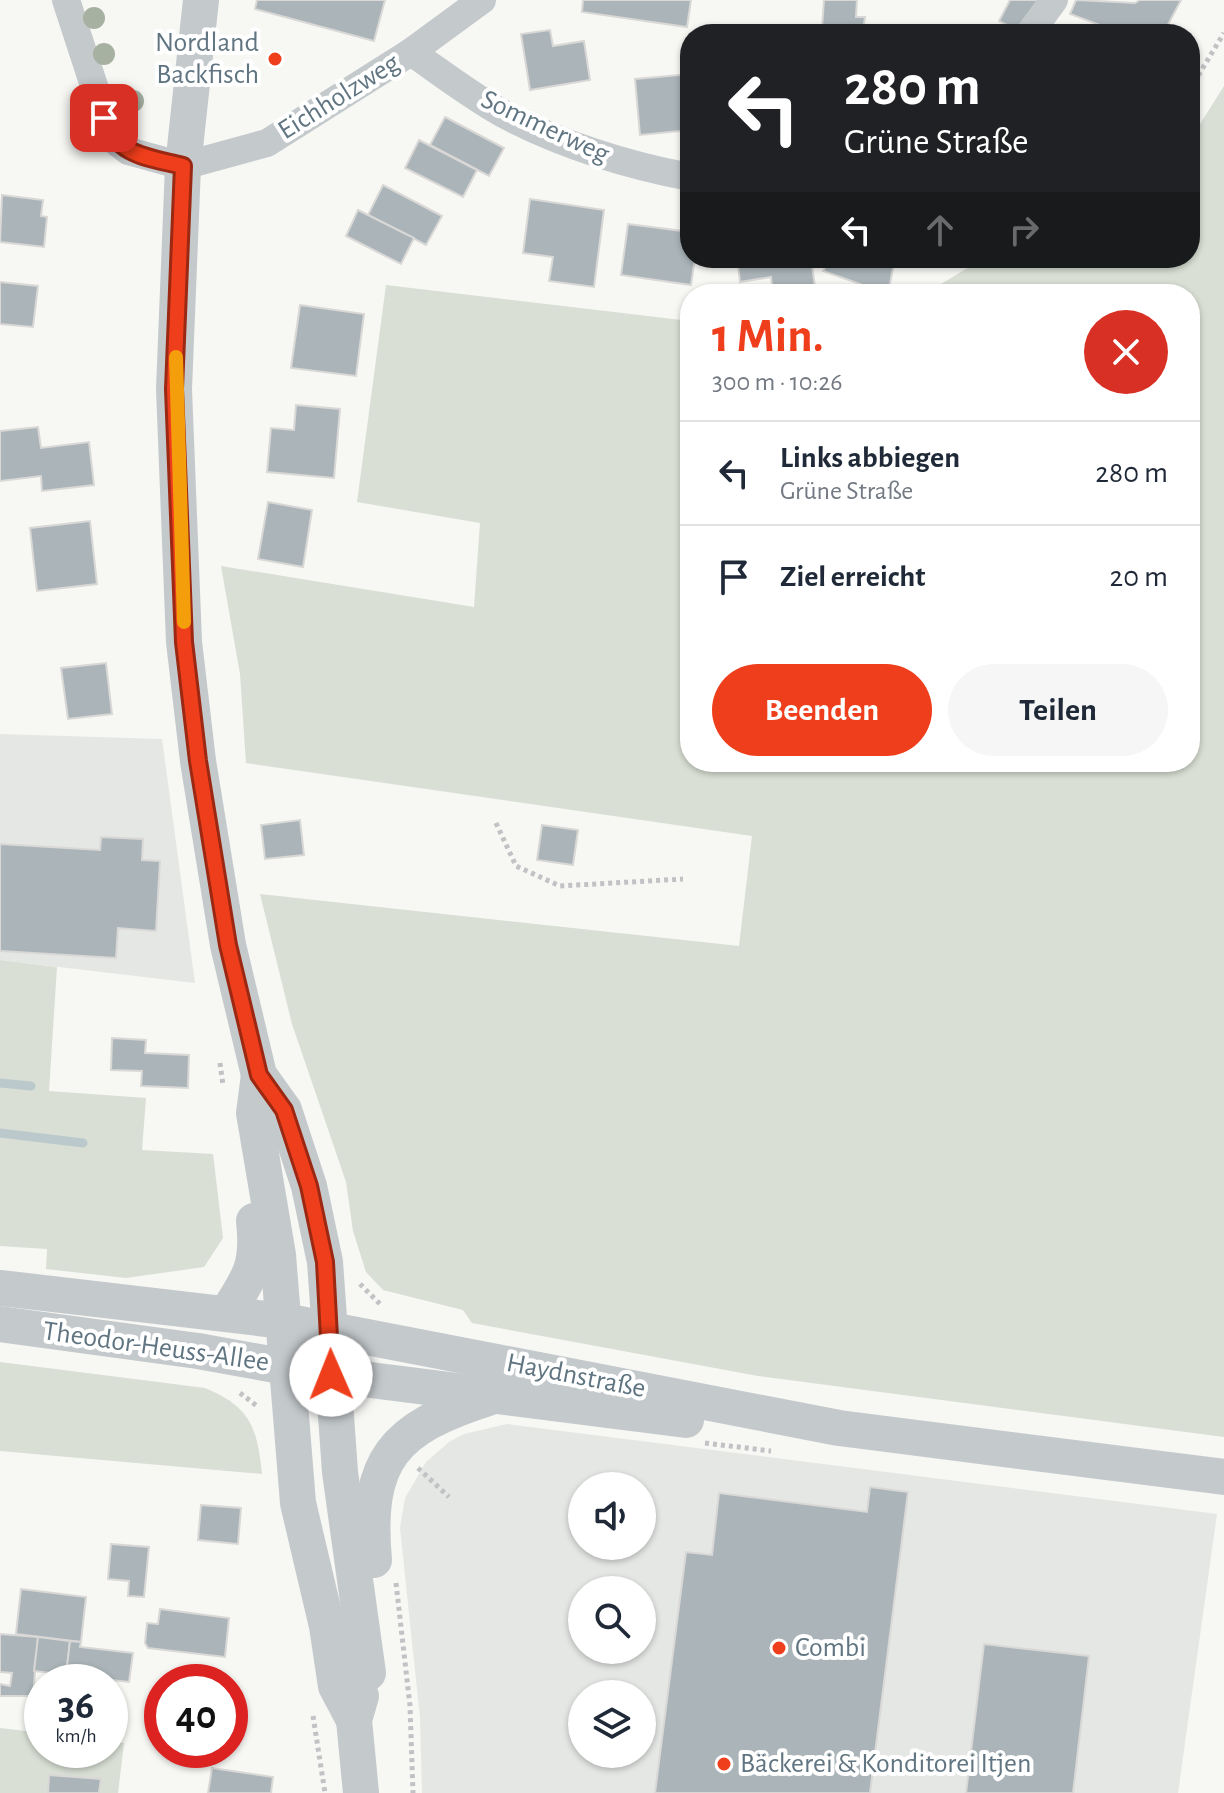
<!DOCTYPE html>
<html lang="de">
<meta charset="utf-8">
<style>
body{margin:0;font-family:"Alegreya Sans",sans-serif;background:#f6f6f7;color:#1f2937;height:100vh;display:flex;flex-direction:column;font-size:30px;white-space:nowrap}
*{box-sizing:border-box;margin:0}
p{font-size:26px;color:#747a83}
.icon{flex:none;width:44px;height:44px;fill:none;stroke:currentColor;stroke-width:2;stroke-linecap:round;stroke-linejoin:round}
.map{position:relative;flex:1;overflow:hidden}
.side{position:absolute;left:680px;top:284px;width:520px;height:488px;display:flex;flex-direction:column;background:#fff;border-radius:32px;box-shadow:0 2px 6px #0004}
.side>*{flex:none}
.banner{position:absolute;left:680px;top:24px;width:520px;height:244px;border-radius:32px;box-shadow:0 2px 6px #0004;background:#202124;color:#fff;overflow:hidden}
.buttons{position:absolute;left:568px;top:1472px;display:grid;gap:16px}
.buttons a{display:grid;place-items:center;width:88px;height:88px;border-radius:50%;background:#fff;box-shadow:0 2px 6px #0004;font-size:40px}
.speed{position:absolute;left:24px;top:1664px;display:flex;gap:16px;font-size:40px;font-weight:700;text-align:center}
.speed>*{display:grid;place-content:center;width:104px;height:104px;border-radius:50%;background:#fff;box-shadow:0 2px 6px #0004;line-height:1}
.speed small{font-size:20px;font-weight:400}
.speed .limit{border:12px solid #d22;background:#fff;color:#111}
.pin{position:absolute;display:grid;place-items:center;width:68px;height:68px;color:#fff;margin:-34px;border-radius:16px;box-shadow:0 4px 12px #0006}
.me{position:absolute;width:88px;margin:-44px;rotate:359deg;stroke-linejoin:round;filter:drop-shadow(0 0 6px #0008)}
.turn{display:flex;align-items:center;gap:28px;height:168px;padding:0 32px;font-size:36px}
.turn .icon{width:104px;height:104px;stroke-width:2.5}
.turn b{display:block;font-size:56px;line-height:68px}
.lanes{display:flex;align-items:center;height:76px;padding:0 32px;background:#0003;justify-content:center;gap:40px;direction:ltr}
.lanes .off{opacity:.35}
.round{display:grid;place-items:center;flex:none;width:84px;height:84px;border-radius:42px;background:#f6f6f7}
.overview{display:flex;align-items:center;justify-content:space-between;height:136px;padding:0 32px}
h1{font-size:48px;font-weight:700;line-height:60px;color:#ef3e1b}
.primary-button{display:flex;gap:16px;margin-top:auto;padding:16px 32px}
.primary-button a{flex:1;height:92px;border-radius:48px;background:#ef3e1b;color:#fff;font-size:32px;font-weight:700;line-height:92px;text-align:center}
.primary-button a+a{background:#f6f6f7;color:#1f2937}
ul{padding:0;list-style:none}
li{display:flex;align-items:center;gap:24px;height:104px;padding:0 32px;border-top:2px solid #e0e1e3}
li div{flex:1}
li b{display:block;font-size:30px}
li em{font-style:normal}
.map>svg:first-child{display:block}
.built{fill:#e5e7e5;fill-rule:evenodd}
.green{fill:#d9dfd4}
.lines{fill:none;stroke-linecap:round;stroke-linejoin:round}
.stream{stroke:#bbc9cd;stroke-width:9}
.building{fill:#abb5b9;stroke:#d9d8d6;stroke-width:2}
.path{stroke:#c0c2c4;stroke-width:5;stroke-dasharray:4 4;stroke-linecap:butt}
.minor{stroke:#c4c9cc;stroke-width:28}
.tertiary{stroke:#c4c9cc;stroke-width:36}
.tree{fill:#a7b1a2}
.route-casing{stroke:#9b2812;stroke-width:20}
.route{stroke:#ef3e1b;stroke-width:14}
.slow{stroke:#f59e0b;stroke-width:14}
.poi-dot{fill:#ef3e1b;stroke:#fff;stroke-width:3}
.labels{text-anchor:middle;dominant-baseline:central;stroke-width:8;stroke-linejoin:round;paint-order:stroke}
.poi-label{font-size:28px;fill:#607581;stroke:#fff;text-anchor:start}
.street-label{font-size:28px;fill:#607581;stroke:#fff}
</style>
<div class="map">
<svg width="1224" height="1793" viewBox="0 0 1224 1793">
<rect width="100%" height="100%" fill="#f7f7f4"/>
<g class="built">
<path d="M0 734 162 739 195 983 0 960Z"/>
<path d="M507 1424 1217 1514 1178 1793H422L420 1718 400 1528 405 1498 426 1462 449 1442 464 1434ZM582 1486H642V1546H582ZM582 1590H642V1650H582ZM582 1694H642V1754H582Z"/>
</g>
<g class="green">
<path d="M1224 86V1437L758 1376 472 1323 463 1310 383 1290 366 1272 353 1231 346 1182 292 1024 260 894 739 946 752 836 246 763 240 674 221 566 474 607 480 523 357 502 386 285 690 321V762H1190V294H938L941 284 984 258H1190V140Z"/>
<path d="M0 960 57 967 49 1091 146 1098 142 1150 213 1154 223 1238 204 1267 126 1278 46 1269 47 1249 0 1246Z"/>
<path d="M0 1362 205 1388C251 1407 257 1428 262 1474L0 1451Z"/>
<path d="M0 1728 42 1733V1750H110V1741L124 1743 118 1793H0Z"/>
</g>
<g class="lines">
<g class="stream">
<path d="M0 1083 31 1086"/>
<path d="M0 1133 83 1143"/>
</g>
</g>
<g class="building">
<path d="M257 0H385L374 41 255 9Z"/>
<path d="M583 0H691L687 27 582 12Z"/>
<path d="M824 0H857L856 17H865L863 31 822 28Z"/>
<path d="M1010 0H1038L1021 32 999 21Z"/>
<path d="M1076 0 1135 3 1140 0H1181L1163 34H1124L1070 14Z"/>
<path d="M550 30 553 46 584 41 590 80 530 90 521 34Z"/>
<path d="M690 74V130L640 135 635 79Z"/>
<path d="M445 117 504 148 489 176 430 145Z"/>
<path d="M419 140 477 170 463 197 405 168Z"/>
<path d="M383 185 442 216 426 245 368 215Z"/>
<path d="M2 195 43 200 41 216 47 217 44 247 0 242Z"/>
<path d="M530 199 604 210 594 287 549 281 553 257 523 253Z"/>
<path d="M358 210 414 238 401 264 346 236Z"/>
<path d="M628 224 690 232V258H695L691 285 621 275Z"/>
<path d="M737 258H811L816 294H773L771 277 740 282Z"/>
<path d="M832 258H895L888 294 823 271Z"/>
<path d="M0 282 38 286 33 327 0 324Z"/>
<path d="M300 305 364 314 356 376 291 368Z"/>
<path d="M296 405 340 409 334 478 267 472 271 428 294 430Z"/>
<path d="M38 427 41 448 89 442 94 485 42 491 41 476 0 481V431Z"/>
<path d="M268 502 312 510 303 567 258 559Z"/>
<path d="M90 521 97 584 37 591 30 528Z"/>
<path d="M106 663 112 714 68 719 61 668Z"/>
<path d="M300 820 304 855 265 859 261 825Z"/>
<path d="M542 825 578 830 573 865 537 860Z"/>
<path d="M101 837 143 839 142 860 160 861 156 931 118 928 116 958 0 951V844L100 850Z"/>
<path d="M112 1038 146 1040 145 1053 189 1055 188 1088 141 1086 142 1071 111 1070Z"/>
<path d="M870 1487 908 1492 870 1793H655L686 1552 712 1555 719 1493 867 1512Z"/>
<path d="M201 1505 241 1508 238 1544 198 1540Z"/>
<path d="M111 1544 149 1547 144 1597 128 1596 129 1581 108 1579Z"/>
<path d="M21 1589 86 1597 81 1642 16 1634Z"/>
<path d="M160 1609 229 1618 225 1657 148 1648 145 1643 147 1623 158 1624Z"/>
<path d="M0 1634 38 1637 33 1696H0V1684L10 1686 12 1673 0 1672Z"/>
<path d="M38 1637 70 1641 66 1675 34 1671Z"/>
<path d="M70 1641 81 1642 80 1647 133 1653 129 1682 66 1675Z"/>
<path d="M984 1644 1089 1656 1073 1793H966Z"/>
<path d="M212 1768 273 1777 271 1793H208Z"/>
<path d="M49 1775 101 1779 99 1793H48Z"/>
</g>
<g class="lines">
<g class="path">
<path d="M1190 89 1224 33"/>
<path d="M496 823 516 866 560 886 683 879"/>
<path d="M220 1063 223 1085"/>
<path d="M360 1284 381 1305"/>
<path d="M240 1393 257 1406"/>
<path d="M705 1443 771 1451"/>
<path d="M418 1468 449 1497"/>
<path d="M396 1583 410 1706 413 1793"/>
<path d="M313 1716 325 1793"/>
</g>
<g class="minor">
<path d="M66 0 111 138 128 151 183 166 267 143 411 52 482 0"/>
<path d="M1029 34 1054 0"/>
<path d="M411 52C443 74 475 99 509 117 566 146 627 165 690 177"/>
</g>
<g class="tertiary">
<path d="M201 0 183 166 174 389 184 642 198 761 228 945 259 1075 284 1110 309 1186 325 1262 340 1472 368 1673"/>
<path d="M259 1075 254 1113 278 1255 298 1503 327 1626 336 1686 354 1720"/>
<path d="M0 1288 284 1321 839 1428 1224 1477"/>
<path d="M227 1313C250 1277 259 1265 254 1221"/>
<path d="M0 1324 198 1351 331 1375 686 1420"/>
<path d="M374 1560C365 1459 394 1428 488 1398"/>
<path d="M361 1793 354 1720 361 1696"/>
</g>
</g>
<g class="tree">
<circle cx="94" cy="18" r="11"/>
<circle cx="104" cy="54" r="11"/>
<circle cx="133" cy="101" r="11"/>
</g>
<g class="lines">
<defs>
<path id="route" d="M104 118C117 156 147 157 183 166L174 389 184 642 198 761 228 945 259 1075 284 1110 309 1186 325 1262 331 1375"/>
</defs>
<use href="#route" class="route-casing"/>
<use href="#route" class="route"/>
<path class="slow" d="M176 357 184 622"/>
</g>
<g class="poi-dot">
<circle cx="275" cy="59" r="8"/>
<circle cx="779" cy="1648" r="8"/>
<circle cx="724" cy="1764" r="8"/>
</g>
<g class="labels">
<g class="poi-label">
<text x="259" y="43" text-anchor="end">Nordland<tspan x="259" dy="32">Backfisch</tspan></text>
<text x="795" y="1648">Combi</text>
<text x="740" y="1764">Bäckerei &amp; Konditorei Itjen</text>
</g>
<g class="street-label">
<text transform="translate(339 97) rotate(-32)">Eichholzweg</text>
<text transform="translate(545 127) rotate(25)">Sommerweg</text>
<text transform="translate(156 1347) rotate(8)">Theodor-Heuss-Allee</text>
<text transform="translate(576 1376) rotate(11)">Haydnstraße</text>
</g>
</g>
</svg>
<div class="buttons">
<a><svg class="icon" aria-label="sound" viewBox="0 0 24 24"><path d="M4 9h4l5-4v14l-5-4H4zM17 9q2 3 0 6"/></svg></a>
<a><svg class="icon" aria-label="search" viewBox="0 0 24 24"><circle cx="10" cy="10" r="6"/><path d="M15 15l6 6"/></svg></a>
<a><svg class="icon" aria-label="layers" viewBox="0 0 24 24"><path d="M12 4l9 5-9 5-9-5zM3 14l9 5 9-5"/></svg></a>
</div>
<div class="speed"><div>36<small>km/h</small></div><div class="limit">40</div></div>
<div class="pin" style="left:104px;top:118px;background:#d93025"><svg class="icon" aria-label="arrive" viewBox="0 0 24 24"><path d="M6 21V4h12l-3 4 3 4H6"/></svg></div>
<svg class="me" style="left:331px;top:1375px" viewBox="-20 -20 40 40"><circle r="19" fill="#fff"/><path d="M0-13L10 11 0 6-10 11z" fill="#ef3e1b"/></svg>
<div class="banner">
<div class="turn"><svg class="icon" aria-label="left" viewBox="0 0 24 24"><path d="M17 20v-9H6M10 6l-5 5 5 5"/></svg><div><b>280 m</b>Grüne Straße</div></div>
<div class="lanes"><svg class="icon" aria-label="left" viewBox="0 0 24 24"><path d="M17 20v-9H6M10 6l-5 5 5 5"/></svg><svg class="icon off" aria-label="ahead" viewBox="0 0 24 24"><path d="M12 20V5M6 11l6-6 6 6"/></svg><svg class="icon off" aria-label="right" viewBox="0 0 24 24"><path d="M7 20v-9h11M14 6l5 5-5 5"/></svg></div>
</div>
<section class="side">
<div class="overview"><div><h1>1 Min.</h1><p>300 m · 10:26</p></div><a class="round" style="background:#d93025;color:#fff"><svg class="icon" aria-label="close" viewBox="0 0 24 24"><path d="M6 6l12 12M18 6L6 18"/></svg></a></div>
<ul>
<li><svg class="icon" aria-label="left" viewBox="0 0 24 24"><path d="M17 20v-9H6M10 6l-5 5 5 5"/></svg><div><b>Links abbiegen</b><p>Grüne Straße</p></div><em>280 m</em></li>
<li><svg class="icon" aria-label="arrive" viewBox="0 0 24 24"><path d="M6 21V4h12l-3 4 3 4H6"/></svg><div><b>Ziel erreicht</b></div><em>20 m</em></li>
</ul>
<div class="primary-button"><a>Beenden</a><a>Teilen</a></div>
</section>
</div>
